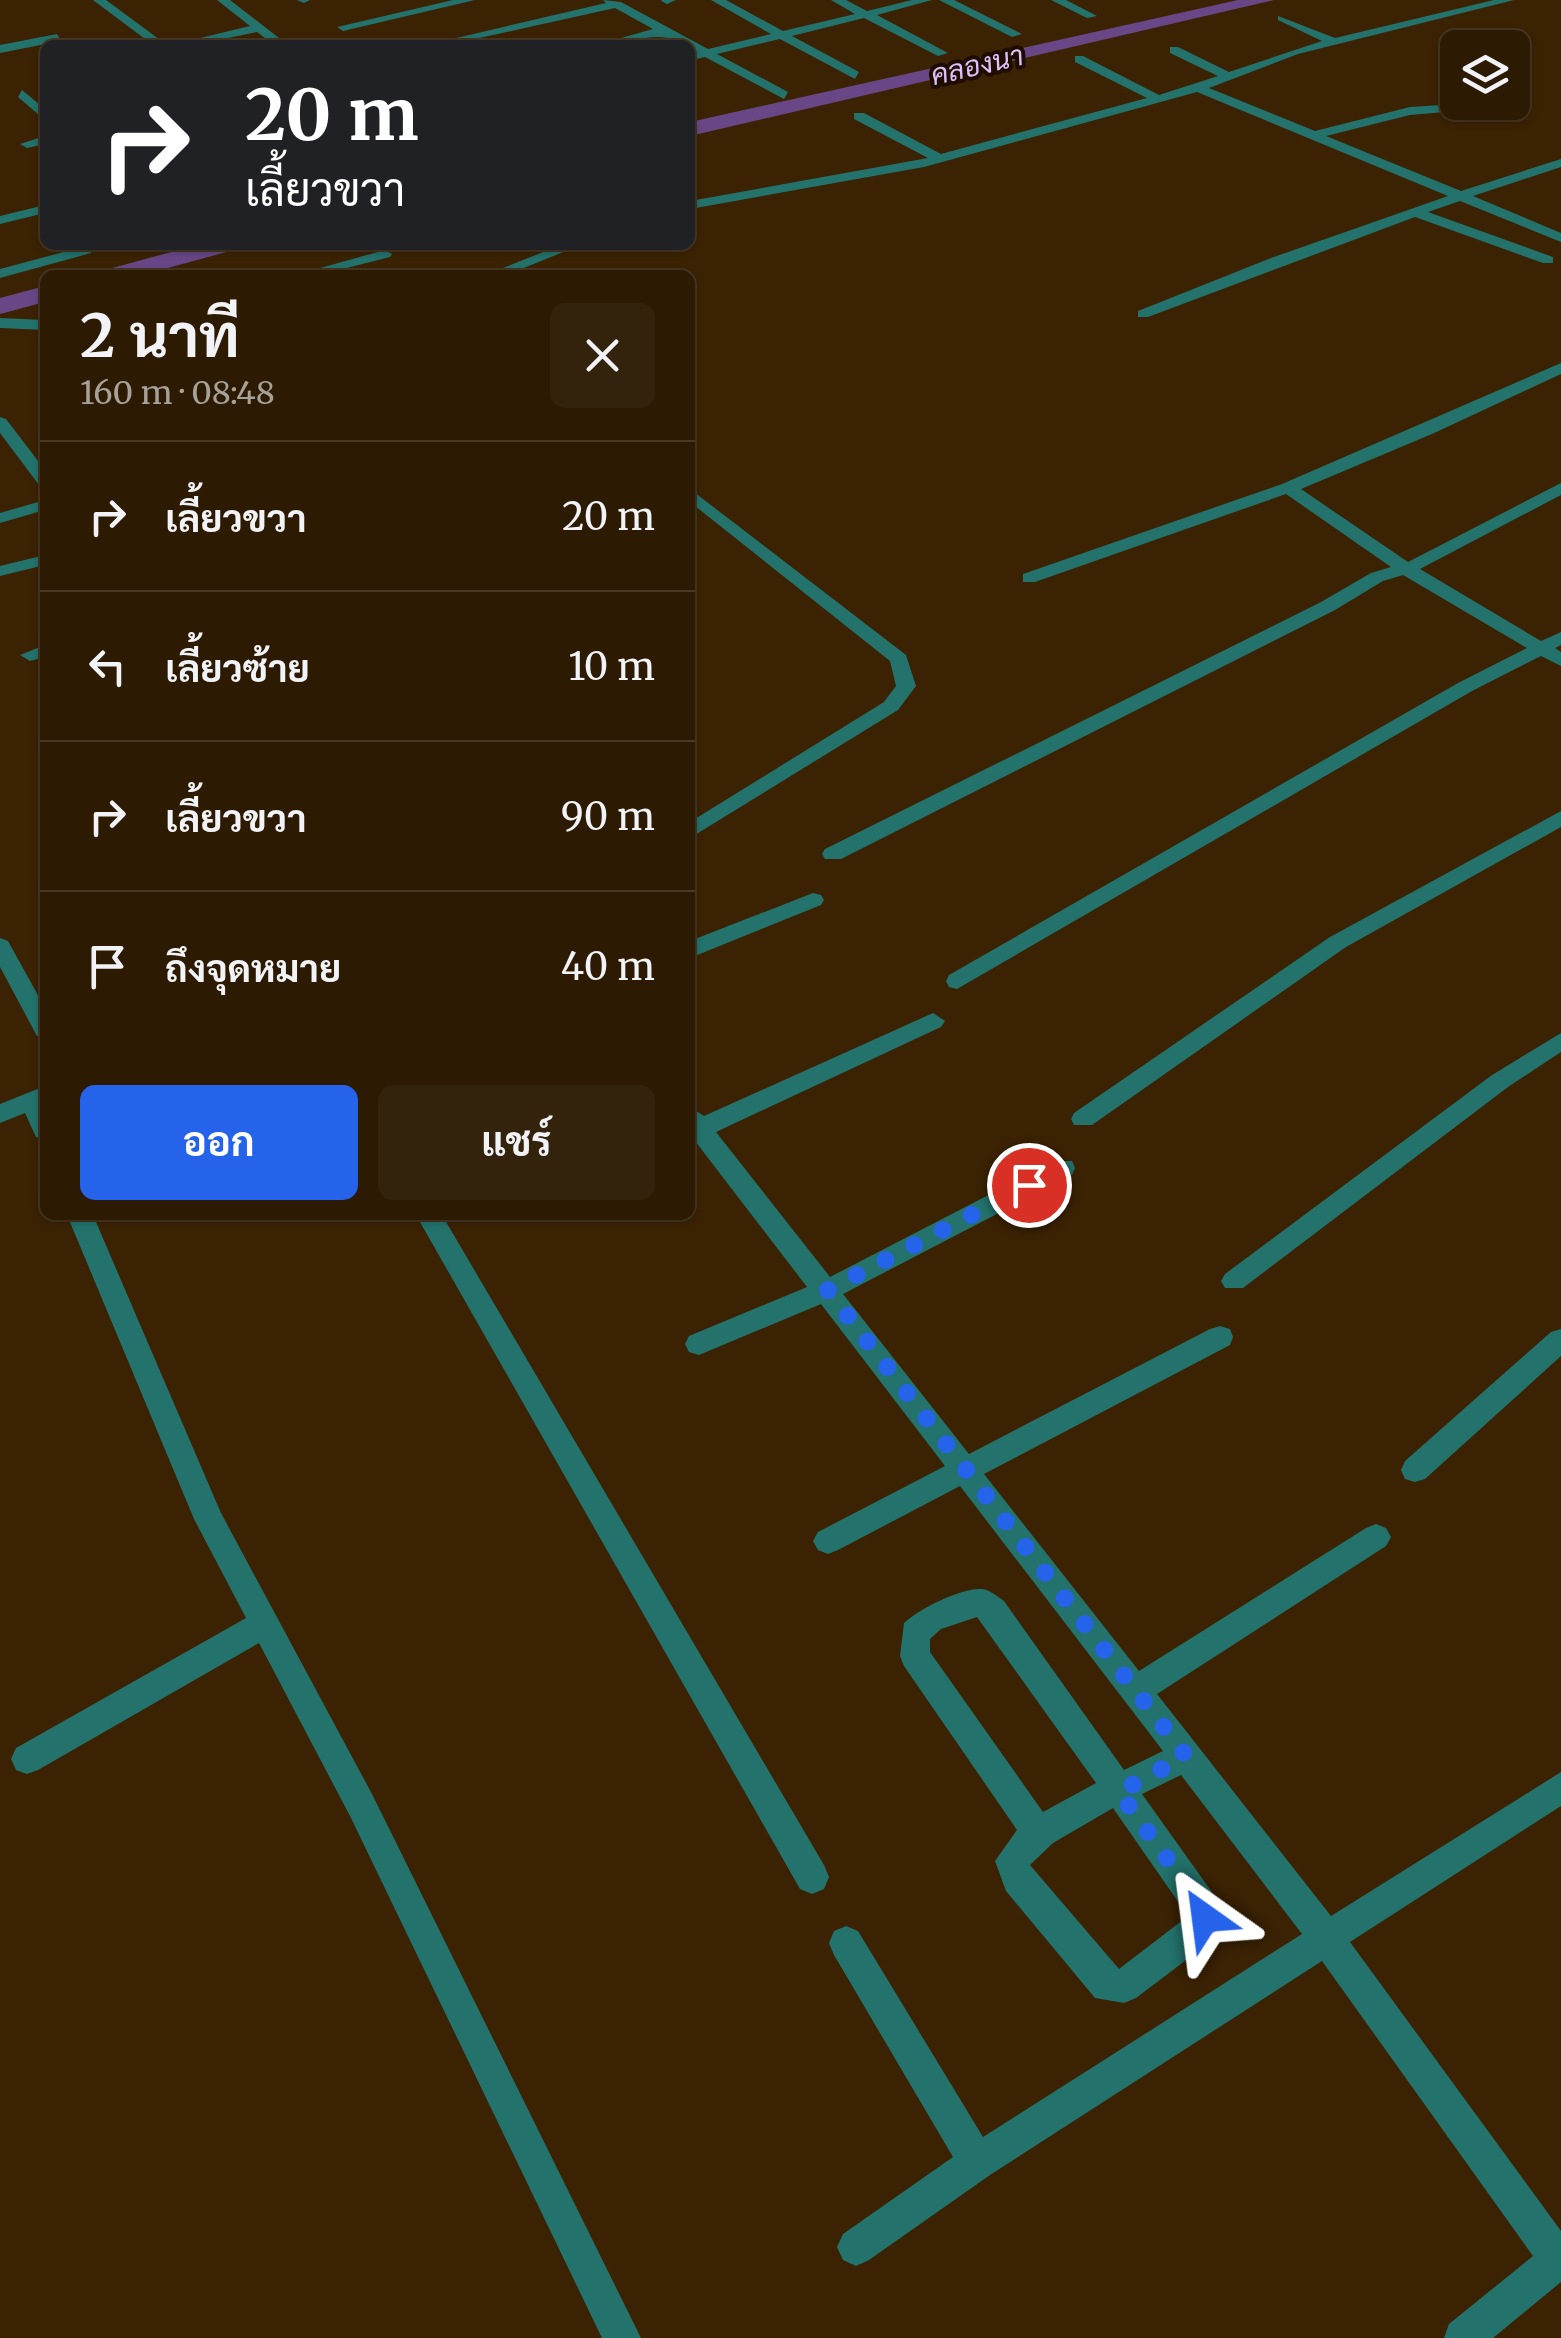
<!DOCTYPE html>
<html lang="th">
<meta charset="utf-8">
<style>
body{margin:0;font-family:Merriweather,Sarabun,serif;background:#34230c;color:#f1f3f6;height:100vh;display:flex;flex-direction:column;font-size:38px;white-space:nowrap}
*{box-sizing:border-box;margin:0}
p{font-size:32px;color:#a6a199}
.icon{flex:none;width:55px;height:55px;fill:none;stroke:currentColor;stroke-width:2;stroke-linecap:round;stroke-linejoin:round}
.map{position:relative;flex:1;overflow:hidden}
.details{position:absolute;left:40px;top:270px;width:655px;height:950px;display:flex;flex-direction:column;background:#2c1a02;border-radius:15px;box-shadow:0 2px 8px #0004,0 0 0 2px #483824}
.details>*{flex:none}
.banner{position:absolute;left:40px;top:40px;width:655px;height:210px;border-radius:15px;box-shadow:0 2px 8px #0004,0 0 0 2px #483824;background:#202124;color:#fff;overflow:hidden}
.controls{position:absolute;left:1440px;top:30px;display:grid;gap:20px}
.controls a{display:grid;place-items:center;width:90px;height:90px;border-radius:15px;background:#2c1a02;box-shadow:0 2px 8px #0004,0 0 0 2px #483824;font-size:50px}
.pin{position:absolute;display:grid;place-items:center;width:85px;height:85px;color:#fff;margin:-42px;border:5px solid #fff;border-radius:50%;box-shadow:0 2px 10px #0007}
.me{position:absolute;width:110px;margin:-55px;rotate:329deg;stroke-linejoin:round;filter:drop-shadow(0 0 8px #0008)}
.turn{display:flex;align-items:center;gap:35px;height:210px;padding:0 40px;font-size:45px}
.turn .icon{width:130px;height:130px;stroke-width:2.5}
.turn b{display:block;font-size:70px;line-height:85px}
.round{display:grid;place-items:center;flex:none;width:105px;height:105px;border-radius:15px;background:#34230c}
.head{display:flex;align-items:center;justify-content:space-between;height:170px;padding:0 40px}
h1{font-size:60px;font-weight:700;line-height:75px}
.primary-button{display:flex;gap:20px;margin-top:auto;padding:20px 40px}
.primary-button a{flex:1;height:115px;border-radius:15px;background:#2563eb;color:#fff;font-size:40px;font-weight:700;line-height:115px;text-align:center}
.primary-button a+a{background:#34230c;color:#f1f3f6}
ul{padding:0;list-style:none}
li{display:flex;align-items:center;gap:30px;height:150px;padding:0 40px;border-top:2px solid #483824}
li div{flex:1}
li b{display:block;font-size:38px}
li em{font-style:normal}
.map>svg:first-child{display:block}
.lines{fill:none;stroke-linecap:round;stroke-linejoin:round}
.canal{fill:#694787;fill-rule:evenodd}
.minor{fill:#23726c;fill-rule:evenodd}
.route{stroke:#2563eb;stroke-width:18;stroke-dasharray:0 32.4}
.labels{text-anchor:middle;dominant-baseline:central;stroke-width:8;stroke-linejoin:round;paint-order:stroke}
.far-water-label{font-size:28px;font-style:italic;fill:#dcc0f8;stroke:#1f0c00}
</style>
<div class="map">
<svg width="1561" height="2338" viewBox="0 0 1561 2338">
<rect width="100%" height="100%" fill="#3b2203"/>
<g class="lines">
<g class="canal">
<path d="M1238 0H1274L690 136V122Z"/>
<path d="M197 245H237L234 250 142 275H102L105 270Z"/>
<path d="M45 286V302L0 314V298Z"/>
</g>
<g class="minor">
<path d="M93 0H106L167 45H153Z"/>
<path d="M217 0H230L288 45H274L257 32 194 45H171L250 26Z"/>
<path d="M297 0H310L304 3Z"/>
<path d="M453 0H475L343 31 337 27Z"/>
<path d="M603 0 621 2 708 49 771 34 711 0H726L783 31 855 14 831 0H846L867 11 912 0H932L877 15 948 53 938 56 864 18 792 36 859 72 855 79 780 39 717 54 788 92 784 99 705 57 690 61V53L696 52C661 23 638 45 596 45L653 29 615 8 448 45H426L606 3Z"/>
<path d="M676 0 667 4 661 1 662 0Z"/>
<path d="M939 0H954L1022 34 1012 37Z"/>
<path d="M1051 0H1066L1097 16 1087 18Z"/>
<path d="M1494 0H1514L1298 54 1209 88 1315 131 1410 107 1473 103 1469 110 1410 115 1326 136 1461 191 1561 159V167L1473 196 1561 233V242L1460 201 1428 212 1553 257V263H1543L1415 217 1148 317H1138V311L1271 258 1448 196 1197 92 924 167 690 209V201L928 158 854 119V113H864L941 154 1147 98 1075 62V56H1083L1159 95 1218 76 1170 53V47H1178L1229 72 1322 41 1278 20V16L1335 38Z"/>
<path d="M57 34 61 41 0 53V45Z"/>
<path d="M22 90 45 109V120L18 97Z"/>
<path d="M45 136V144L27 148 20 144Z"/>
<path d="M45 205V213L0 224V216Z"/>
<path d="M561 245H581L506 275H485Z"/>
<path d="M86 246 91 247V253L0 278V269Z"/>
<path d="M385 250 392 254 390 257 319 275H295Z"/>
<path d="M0 318 45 320V330L0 328Z"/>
<path d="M1561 363V374L1432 434 1301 489 1408 562 1561 483V495L1420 569 1541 641 1561 632V645L1555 648 1561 652V666L1541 656 1472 691 957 989 949 987 946 981 949 975 1458 683 1527 648 1403 575 1383 581 1335 610 841 859H825L822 854 825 849 1321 602 1371 573 1391 567 1286 494 1035 582H1023V574L1282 484Z"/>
<path d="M0 417 6 419 45 470V486L39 485 0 433Z"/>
<path d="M690 489 906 655 916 686 898 710 690 838V822L884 702 896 686 890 661 690 502Z"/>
<path d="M45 500V510L0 523V513Z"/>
<path d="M45 555V565L0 576V566Z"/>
<path d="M45 645V657L30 661 20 655Z"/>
<path d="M1561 811V827L1346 947 1092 1125H1074L1071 1119 1074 1113 1330 937Z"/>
<path d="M813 893 821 895 824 900 821 905 690 958V941Z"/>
<path d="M0 938 8 941 45 1008V1038L37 1036 0 967Z"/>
<path d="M933 1013 945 1021 941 1027 716 1132 830 1277 1054 1161H1072L1075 1168 1072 1175 843 1294 969 1454 1210 1329 1220 1326 1230 1329 1233 1337 1230 1345 984 1474 1139 1671 1366 1528 1376 1524 1386 1528 1391 1537 1386 1546 1157 1694 1331 1916 1561 1772V1806L1350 1942 1561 2231V2282L1493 2338H1444L1449 2324 1533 2256 1322 1961 990 2175 869 2260 856 2266 843 2260 837 2247 843 2234 953 2157 834 1955 829 1943 834 1931 846 1926 858 1931 983 2137 1302 1934 1181 1775 1142 1794 1214 1895 1222 1918 1210 1942 1136 1998 1124 2003 1095 1998 1006 1891 995 1861 1017 1830 904 1666 900 1656 904 1623C919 1609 960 1588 981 1589 989 1589 998 1597 1004 1601L1124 1770 1163 1751 960 1486 838 1550 828 1554 818 1550 813 1541 818 1532 945 1466 821 1304 699 1355 689 1352 685 1344 689 1336 807 1287 695 1141 690 1142V1107L704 1116ZM977 1617 1096 1783 1043 1812 930 1652V1639L941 1629ZM1113 1808 1188 1916 1119 1969 1030 1865 1053 1843Z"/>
<path d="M1561 1033V1052L1508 1087 1243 1288H1225L1221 1281 1225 1274 1492 1075Z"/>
<path d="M45 1086V1140L36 1137 25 1113 0 1123V1104Z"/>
<path d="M67 1215H93L221 1513 372 1794 641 2338H602L350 1816 259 1643 38 1770 27 1774 16 1770 11 1759 16 1748 246 1618 194 1519Z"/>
<path d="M416 1215H442L824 1865 829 1877 824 1889 812 1894 800 1889Z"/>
<path d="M1561 1329V1356L1425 1479 1415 1482 1405 1479 1401 1470 1405 1461 1551 1332Z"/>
</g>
</g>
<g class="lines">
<path class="route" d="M1029 1185 828 1290 1186 1756 1119 1792 1202 1907 1205 1918"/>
</g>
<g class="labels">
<g class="far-water-label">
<text transform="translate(977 65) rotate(-13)">คลองนา</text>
</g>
</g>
</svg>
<div class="controls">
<a><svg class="icon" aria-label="layers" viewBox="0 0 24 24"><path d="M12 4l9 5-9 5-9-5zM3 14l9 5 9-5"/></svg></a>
</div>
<div class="pin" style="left:1029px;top:1185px;background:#d93025"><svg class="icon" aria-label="arrive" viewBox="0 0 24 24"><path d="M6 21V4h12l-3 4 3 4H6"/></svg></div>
<svg class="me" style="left:1205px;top:1918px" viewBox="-20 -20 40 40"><path d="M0-17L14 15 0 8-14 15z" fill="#2563eb" stroke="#fff" stroke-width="4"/></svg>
<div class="banner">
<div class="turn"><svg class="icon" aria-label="right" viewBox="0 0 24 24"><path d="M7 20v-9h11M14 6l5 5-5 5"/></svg><div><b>20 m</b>เลี้ยวขวา</div></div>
</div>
<section class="details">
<div class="head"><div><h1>2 นาที</h1><p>160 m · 08:48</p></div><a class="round"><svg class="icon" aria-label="close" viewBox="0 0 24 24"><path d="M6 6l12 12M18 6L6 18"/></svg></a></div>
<ul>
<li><svg class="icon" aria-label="right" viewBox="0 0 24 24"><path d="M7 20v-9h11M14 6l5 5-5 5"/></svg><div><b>เลี้ยวขวา</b></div><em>20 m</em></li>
<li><svg class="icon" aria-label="left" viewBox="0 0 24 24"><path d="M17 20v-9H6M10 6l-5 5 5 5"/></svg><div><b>เลี้ยวซ้าย</b></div><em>10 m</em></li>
<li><svg class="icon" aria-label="right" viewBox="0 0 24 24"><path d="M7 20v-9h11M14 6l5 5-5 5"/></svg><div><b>เลี้ยวขวา</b></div><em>90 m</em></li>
<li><svg class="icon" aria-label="arrive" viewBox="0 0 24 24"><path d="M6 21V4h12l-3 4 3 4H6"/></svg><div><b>ถึงจุดหมาย</b></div><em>40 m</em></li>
</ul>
<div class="primary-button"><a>ออก</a><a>แชร์</a></div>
</section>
</div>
